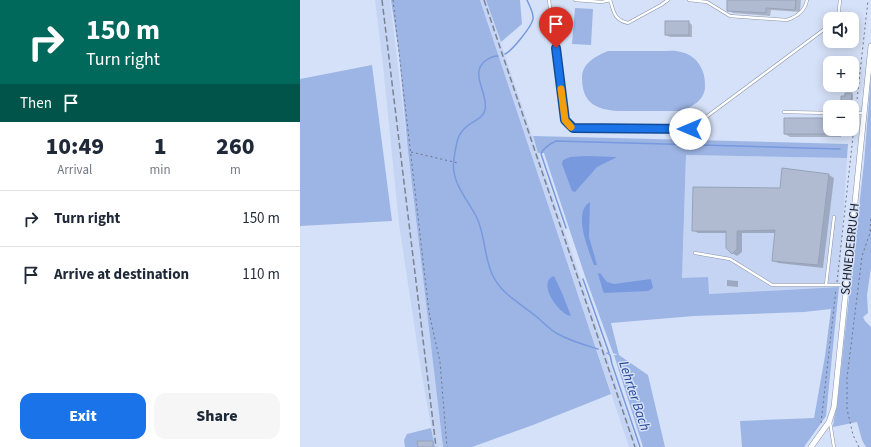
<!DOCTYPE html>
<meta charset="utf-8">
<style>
body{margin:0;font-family:"Source Sans 3",sans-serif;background:#f6f6f7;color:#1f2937;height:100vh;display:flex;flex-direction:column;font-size:15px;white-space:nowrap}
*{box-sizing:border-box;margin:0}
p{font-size:13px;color:#747a83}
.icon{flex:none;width:22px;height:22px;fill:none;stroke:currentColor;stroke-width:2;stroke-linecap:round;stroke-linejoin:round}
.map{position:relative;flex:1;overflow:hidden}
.side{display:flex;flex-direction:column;background:#fff;width:300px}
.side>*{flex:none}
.guide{background:#00695c;color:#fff;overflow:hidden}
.buttons{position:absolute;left:523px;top:12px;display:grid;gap:8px}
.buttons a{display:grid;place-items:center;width:36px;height:36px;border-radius:8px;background:#fff;box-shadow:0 2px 10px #0003;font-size:20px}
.pin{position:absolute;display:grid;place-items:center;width:34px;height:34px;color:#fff;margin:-41px -17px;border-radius:50% 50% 50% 0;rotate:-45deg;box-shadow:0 0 4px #0007}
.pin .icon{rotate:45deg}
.me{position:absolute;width:44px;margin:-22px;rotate:270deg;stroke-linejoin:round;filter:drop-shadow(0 0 3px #0008)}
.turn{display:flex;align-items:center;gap:14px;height:84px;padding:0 20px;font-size:18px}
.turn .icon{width:52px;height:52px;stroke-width:2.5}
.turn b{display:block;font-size:28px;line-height:34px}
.then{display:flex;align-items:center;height:38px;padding:0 20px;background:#0003;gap:8px;font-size:15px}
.eta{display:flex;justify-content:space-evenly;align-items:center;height:68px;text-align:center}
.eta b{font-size:24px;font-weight:800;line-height:28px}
.button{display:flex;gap:8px;margin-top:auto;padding:8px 20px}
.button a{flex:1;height:46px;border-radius:12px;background:#1a73e8;color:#fff;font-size:16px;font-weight:800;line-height:46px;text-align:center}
.button a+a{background:#f6f6f7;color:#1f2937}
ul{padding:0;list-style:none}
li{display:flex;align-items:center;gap:12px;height:56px;padding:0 20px;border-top:1px solid #e0e1e3}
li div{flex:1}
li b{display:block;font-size:15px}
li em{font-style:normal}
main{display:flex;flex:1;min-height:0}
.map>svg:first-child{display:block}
.built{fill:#c5d4f2}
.green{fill:#9db5e5}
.water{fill:#7899de}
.shadow{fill:#0003}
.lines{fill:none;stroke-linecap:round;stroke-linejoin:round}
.stream{stroke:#7899de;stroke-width:1.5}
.building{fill:#b0bbd2;stroke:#97a2b8}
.service-casing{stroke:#8994a9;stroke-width:3.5}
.minor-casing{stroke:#8994a9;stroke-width:6}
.path{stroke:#6d7484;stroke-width:1;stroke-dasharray:2 3;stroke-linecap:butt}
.service{stroke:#fff;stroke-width:2.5}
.minor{stroke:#fff;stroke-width:5}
.rail{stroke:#7a8293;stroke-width:1.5;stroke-dasharray:6 3;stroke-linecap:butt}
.route-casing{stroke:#114b97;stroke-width:10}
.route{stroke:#1a73e8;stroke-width:7}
.slow{stroke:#f59e0b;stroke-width:7}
.labels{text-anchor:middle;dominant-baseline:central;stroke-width:3;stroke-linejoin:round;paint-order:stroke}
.street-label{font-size:13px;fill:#171b24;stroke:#d5e1f8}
.water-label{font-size:14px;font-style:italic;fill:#244596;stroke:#d5e1f8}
</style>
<main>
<section class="side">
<div class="guide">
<div class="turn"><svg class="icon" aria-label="right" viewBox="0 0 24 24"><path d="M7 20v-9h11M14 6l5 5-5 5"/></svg><div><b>150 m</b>Turn right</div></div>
<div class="then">Then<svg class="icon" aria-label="arrive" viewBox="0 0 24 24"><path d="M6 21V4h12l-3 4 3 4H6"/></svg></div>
</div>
<div class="eta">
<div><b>10:49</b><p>Arrival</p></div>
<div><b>1</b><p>min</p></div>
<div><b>260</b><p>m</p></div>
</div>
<ul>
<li><svg class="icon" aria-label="right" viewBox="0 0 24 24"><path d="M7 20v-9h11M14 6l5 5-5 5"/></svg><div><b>Turn right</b></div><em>150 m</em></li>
<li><svg class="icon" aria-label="arrive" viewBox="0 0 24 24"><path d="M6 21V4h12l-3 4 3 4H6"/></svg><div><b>Arrive at destination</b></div><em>110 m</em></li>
</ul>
<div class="button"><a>Exit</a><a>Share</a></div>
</section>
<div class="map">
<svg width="571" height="447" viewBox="0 0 571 447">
<rect width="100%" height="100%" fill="#d5e1f8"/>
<g class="built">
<path d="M75 0H90L143 447H135L122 376 99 224 83 65Z"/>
<path d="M180 0H186L338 447H329Z"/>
<path d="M386 155 547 158 539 287 409 294 382 278Z"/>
</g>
<g class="green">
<path d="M91 0H180L311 394 233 425 172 447H143L108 151 99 54Z"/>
<path d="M186 0H220L222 24 201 42Z"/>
<path d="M275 8 293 9 291 45 272 44Z"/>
<path d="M308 51C325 51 343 51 360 51 367 51 375 50 381 52 397 55 406 71 405 86 405 100 393 106 382 111 367 111 353 111 339 111 312 111 282 114 282 78 282 63 296 56 308 51Z"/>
<path d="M72 65 92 221 0 226V79Z"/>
<path d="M571 75V268L567 295 568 313 563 317 565 321 571 327V447H566L562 440 557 422 533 427 534 419 537 405 564 163Z"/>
<path d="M233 136 548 144 547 158 386 155 382 278 408 277 409 294 539 287 526 416 504 447H442L440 421 514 418 525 356 531 309 504 312 394 316 311 323 319 355 348 375 365 447H343L314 355H318L313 353 285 276 244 153H238Z"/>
<path d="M131 428 135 447H105L104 440 107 434Z"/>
</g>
<g class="water">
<path d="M286 156 317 157 297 167 275 192 272 191 262 164 263 160 270 157Z"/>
<path d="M290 202 289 237 297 265H294C289 251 272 212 290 202Z"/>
<path d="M300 273 307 282 314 284 351 279 353 288 348 291 304 293 303 291 298 274Z"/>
<path d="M254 276 262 293 271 316C259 315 236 282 254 276Z"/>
</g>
<g class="shadow">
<path d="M428 0H501L500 12 471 10 470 16 433 13 428 10Z"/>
<path d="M389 22 392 25V37H370L366 35Z"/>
<path d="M551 94 553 95V104L542 102Z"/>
<path d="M530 119V129H541V137H490L485 134Z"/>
<path d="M482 169 529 175 534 178 523 268 478 263 473 260 476 233H442V252L437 256 432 253 427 233H398L393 230 481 189Z"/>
<path d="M427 280 438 281V287L427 286Z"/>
</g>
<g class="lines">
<g class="stream">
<path d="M205 54C212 51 232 26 233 19 234 13 229 5 227 0"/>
<path d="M198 56C193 56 189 58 185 61 169 74 189 94 185 110 182 123 162 121 157 142 155 151 152 164 154 172 156 187 170 204 177 218 185 235 184 256 192 274 201 294 220 303 237 317 244 323 250 330 258 334 270 341 285 345 298 349"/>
<path d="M266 228 241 154C244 147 249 144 256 141L540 149"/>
<path d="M283 279 309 353"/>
<path d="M307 353 310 355 312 364 340 447"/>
</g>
</g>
<g class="building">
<path d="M427 0H496L495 10 466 8V13L427 11Z"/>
<rect x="365" y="21" width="24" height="14"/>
<path d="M545 93H552L551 103H541V96H545Z"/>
<path d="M484 118H530V129H536V134H484Z"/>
<path d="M482 168 529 174 518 265 472 261 475 230 437 231V249L432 254 426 248V231H392L393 187 480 188Z"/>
<path d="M117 441H133V447H118Z"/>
</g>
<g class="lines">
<defs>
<g id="service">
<path d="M249 0 265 120 273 128 390 129 530 25"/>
<path d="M275 0 302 2 310 0"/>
<path d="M310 0C314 12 314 20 328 23L361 5 368 0"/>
<path d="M389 0 407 2 430 16 487 20C496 17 505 11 507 0"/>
<path d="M538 19 540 0"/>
<path d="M484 112 530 113"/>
<path d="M552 113H563"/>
<path d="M395 253 430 259 472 285H546"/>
<path d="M526 285 534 217"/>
<path d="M530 422 534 447"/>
</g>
<path id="minor" d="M511 447 529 422 534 407 571 46"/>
</defs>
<use href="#service" class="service-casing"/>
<use href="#minor" class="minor-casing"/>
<g class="path">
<path d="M93 0 129 312 140 362 147 447"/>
<path d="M556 109 568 0"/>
<path d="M111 152 158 163"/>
<path d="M570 231 571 217"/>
<path d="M537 282 555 118"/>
<path d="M521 423 536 289"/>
<path d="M559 447 553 435 547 409V378L562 256 571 230"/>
</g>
<use href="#service" class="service"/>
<use href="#minor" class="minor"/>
<g class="rail">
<path d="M82 0 136 447"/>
<path d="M184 0 335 447"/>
</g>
</g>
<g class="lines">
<defs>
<path id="route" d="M256 48 265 120 273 128 390 129"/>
</defs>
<use href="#route" class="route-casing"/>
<use href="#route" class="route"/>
<path class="slow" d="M261 89 265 120 271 127"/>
</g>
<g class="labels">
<g class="street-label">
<text transform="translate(550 249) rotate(-84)">SCHNEDEBRUCH</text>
</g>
<g class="water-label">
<text transform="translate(334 396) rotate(72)">Lehrter Bach</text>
</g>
</g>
</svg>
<div class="buttons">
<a><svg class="icon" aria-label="sound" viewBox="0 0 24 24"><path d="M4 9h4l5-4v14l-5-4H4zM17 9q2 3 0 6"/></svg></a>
<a>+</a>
<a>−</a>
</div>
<div class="pin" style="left:256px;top:48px;background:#d93025"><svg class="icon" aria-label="arrive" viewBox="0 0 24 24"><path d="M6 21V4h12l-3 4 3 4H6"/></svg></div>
<svg class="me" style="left:390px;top:129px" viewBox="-20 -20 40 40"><circle r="19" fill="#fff"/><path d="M0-13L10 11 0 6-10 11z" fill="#1a73e8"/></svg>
</div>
</main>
